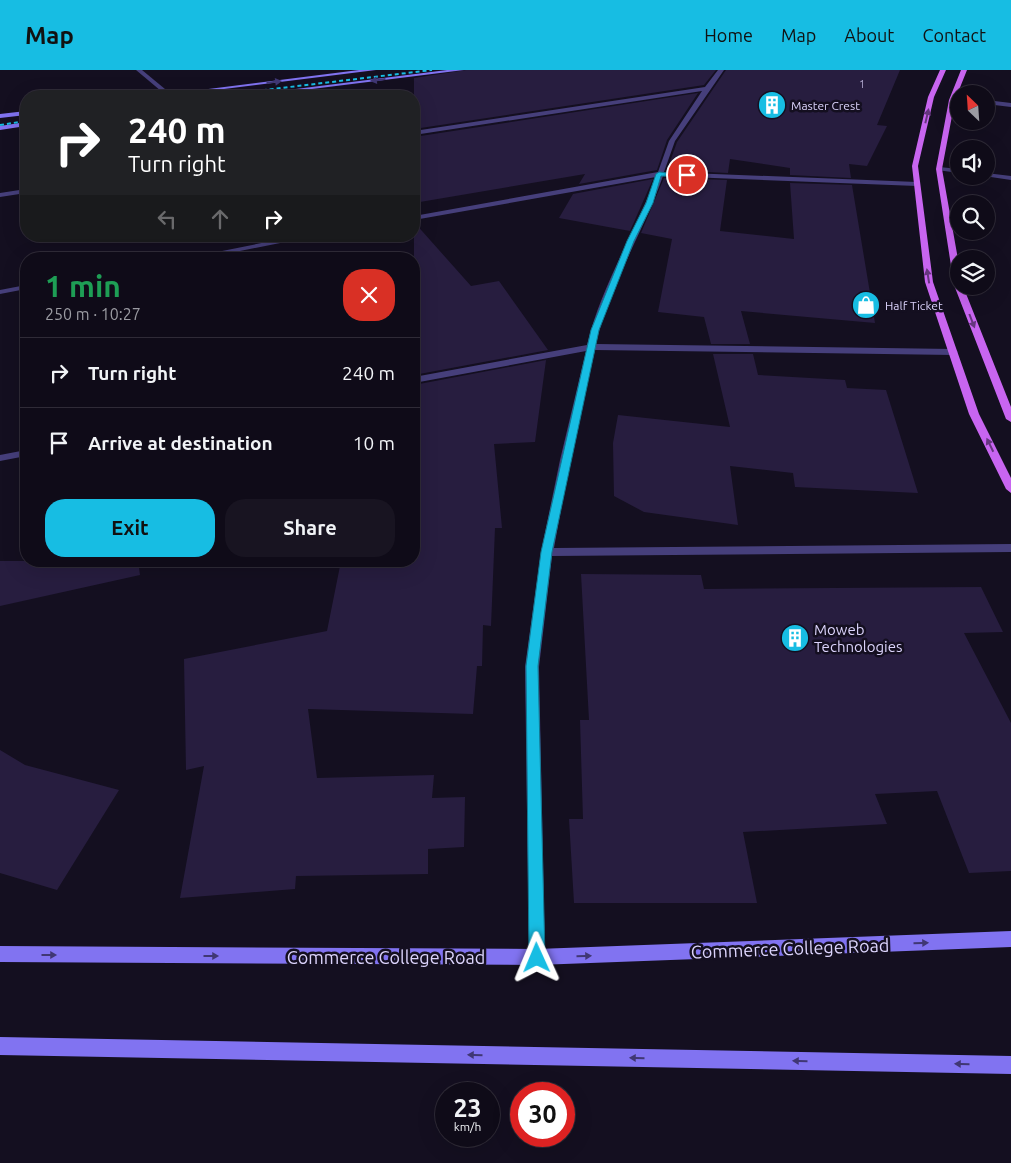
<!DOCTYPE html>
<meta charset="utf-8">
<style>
body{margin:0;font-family:Ubuntu,sans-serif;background:#181421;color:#f1f3f6;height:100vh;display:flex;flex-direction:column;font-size:19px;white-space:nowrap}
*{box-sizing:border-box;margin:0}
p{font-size:16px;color:#9b9ba2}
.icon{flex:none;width:28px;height:28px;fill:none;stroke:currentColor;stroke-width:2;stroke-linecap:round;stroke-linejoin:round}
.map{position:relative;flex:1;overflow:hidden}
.details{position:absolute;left:20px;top:182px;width:400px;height:315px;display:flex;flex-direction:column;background:#0f0b18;border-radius:20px;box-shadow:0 5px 20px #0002,0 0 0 1px #2f2b37}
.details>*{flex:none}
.banner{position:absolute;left:20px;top:20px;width:400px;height:152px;border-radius:20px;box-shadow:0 5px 20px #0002,0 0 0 1px #2f2b37;background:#202124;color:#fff;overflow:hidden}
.needle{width:32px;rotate:335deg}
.tools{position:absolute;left:950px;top:15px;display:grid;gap:10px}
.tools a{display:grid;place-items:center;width:45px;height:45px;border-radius:50%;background:#0f0b18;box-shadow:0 5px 20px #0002,0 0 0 1px #2f2b37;font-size:25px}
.speed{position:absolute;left:435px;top:1012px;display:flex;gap:10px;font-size:25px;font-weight:700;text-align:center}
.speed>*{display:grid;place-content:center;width:65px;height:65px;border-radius:50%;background:#0f0b18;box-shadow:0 5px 20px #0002,0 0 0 1px #2f2b37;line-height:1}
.speed small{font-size:12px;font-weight:400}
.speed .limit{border:8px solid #d22;background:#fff;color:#111}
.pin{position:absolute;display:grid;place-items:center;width:42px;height:42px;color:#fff;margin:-21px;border:2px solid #fff;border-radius:50%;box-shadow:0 1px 5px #0007}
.me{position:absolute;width:55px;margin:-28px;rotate:359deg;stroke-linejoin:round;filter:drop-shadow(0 0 4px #0008)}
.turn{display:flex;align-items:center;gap:18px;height:105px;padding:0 25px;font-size:22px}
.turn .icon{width:65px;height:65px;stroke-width:2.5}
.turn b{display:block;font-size:35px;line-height:42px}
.lanes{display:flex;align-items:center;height:48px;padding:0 25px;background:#0003;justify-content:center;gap:25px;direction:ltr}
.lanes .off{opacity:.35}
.round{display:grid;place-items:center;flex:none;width:52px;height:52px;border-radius:20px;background:#181421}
.headline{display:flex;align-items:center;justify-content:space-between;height:85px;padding:0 25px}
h1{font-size:30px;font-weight:700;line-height:38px;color:#1e9e55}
.action{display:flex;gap:10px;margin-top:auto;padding:10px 25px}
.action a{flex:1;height:58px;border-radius:20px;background:#17bde3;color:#111;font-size:20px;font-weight:700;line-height:58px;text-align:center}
.action a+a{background:#181421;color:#f1f3f6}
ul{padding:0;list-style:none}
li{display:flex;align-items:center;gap:15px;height:70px;padding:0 25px;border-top:1px solid #2f2b37}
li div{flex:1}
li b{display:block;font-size:19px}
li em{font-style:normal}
header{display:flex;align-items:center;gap:30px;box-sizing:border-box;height:70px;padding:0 25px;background:#17bde3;color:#111}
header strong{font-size:24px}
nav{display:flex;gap:28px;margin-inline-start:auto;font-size:18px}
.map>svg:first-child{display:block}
.building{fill:#271d3f}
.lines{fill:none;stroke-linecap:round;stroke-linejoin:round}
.street{fill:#463f7b;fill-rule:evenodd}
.secondary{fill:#8173f1;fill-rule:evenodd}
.primary{fill:#c865f0;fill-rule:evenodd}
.rail{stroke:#17bde3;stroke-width:2;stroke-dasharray:4 3;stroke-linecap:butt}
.oneway{fill:#403774}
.oneway2{fill:#65367e}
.route{fill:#17bde3;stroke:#0f7b94}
.labels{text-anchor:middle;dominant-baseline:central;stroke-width:5;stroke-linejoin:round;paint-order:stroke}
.far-number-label{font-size:11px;fill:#aea6cc}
.far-poi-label{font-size:12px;fill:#dbd3fb;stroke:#140f20;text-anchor:start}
.poi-label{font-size:15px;fill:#dbd3fb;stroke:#140f20;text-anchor:start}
.near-street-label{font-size:18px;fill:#dbd3fb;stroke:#140f20}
</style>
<header>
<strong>Map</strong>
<nav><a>Home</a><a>Map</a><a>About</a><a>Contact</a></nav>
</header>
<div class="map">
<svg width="1011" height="1093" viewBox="0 0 1011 1093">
<rect width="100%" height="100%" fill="#140f20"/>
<g class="building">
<path d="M466 0H716L704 15 414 59V8Z"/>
<path d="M726 0H900L877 55 887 56 867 96 849 94 851 108 790 105V98L730 89 728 103 667 100 677 72Z"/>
<path d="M698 23 667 70 657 100 579 114 585 104 414 133V67Z"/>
<path d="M664 108 727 110 720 161 794 169 790 113 852 115 875 253 741 241 750 274H711L704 247 658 242 672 169 641 163Z"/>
<path d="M653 109 630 161 559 148 573 124Z"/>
<path d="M414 152 471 216 499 211 548 280 414 305Z"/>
<path d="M713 284H753L758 305 845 310 847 318 886 320 918 423 795 417 793 403 730 396 738 455 644 442 614 426 613 373 618 345 730 357Z"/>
<path d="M546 290 535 372 494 374 502 458H495L491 556 483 555 482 596H477L473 644 308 639 317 708 434 705 432 728 465 727 464 777 428 779V804L296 806 295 819 180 828 204 696 186 700 184 589 327 561 341 491H414V315Z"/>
<path d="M0 491H138L140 505 0 536Z"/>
<path d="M581 504 701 505 704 519 981 517 1003 562 964 563 1011 653V801L969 803 937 721 875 724 887 754 743 762 757 833H574L569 749H583L580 650H589Z"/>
<path d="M0 680 25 695 119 720 57 820 0 803Z"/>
</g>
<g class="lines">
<g class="street">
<path d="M136 0H142L171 24V26H167Z"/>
<path d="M718 0H724L675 71 664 102 917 112 920 114 917 116 663 106C643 163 609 216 596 274L953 279 958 282 953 285 595 280 570 390 554 478 1011 474V482L552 486 539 597 545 887 543 893 537 895 531 893 529 887 525 597 541 482 560 390 586 281 414 313V307L587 275C601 216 635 163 656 107L414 150V146L658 102 669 71 702 21 414 65V61L705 17Z"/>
<path d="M986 30 1011 33V37L986 34Z"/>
<path d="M939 97 959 99V103L937 100V98Z"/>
<path d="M986 103 1011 106V110L984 106H986Z"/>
<path d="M26 119V123L0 127V123Z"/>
<path d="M297 166H315L200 189H182Z"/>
<path d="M26 215V219L0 224V220Z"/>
<path d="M26 380V386L0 391V385Z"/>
</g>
<g class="secondary">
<path d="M359 0H376L168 26H153Z"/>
<path d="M447 0H464L256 26H241Z"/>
<path d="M26 41V45L0 48V44Z"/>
<path d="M26 52V56L0 60V56Z"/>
<path d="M1011 861V877L537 895 0 892V876L537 879Z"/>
<path d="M0 967 1011 986V1004L0 985Z"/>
</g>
<g class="primary">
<path d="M940 0H946L934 27 918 96 933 212 979 344 1011 408V423L1006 419 969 344 925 212 912 96 928 27Z"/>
<path d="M961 0H967L955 30 942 99 959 195V216H963L1011 337V352L1006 349 954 215 936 99 949 30Z"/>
</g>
<g class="rail">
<path d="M175 26 221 21"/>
<path d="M214 26 432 0"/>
<path d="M0 55 26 51"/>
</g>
</g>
<defs><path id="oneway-solid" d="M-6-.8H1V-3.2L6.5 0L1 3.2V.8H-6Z" transform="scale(1.25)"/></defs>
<g class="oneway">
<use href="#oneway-solid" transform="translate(378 10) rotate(173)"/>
<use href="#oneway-solid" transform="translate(274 12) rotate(-7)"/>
<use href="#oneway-solid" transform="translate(921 873) rotate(-2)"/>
<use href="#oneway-solid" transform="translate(49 885)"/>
<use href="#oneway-solid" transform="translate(211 886)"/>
<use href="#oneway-solid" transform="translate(584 886) rotate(-2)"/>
<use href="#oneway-solid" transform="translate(475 985) rotate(-179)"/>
<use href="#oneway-solid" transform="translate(637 988) rotate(-179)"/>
<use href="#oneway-solid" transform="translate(800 991) rotate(-179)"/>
<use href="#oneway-solid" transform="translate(962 994) rotate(-179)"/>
</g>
<g class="oneway2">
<use href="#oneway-solid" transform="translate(927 46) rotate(-77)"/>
<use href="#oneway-solid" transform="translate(928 206) rotate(-99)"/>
<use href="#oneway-solid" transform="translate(972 251) rotate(69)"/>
<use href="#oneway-solid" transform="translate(990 375) rotate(-116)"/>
</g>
<path class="route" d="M659 102 690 105 687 107 661 106 653 133 634 171 599 260 552 482 538 596 545 888 543 893 537 895 532 893 529 888 526 596 541 482 591 260 627 171 646 133 656 104Z"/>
<defs>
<symbol id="building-disc" viewBox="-11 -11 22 22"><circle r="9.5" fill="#17bde3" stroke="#140f20"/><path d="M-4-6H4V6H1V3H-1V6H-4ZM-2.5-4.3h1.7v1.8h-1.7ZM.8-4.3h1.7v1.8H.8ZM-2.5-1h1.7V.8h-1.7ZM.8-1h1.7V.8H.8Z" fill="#fff"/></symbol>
<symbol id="shop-disc" viewBox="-11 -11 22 22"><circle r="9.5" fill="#17bde3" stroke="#140f20"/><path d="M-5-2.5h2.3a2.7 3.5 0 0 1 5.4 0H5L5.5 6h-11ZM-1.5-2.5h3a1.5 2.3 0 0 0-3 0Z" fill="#fff"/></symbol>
</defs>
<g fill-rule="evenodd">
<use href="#building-disc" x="756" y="19" width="32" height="32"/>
<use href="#shop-disc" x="850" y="219" width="32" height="32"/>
<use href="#building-disc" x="779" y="552" width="32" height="32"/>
</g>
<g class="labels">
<g class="far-number-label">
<text x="862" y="14">1</text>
</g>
<g class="far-poi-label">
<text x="791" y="35">Master Crest</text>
<text x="885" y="235">Half Ticket</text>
</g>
<g class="poi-label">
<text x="814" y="559">Moweb<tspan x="814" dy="17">Technologies</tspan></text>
</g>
<g class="near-street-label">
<text transform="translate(790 878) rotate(-2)">Commerce College Road</text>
<text x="386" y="887">Commerce College Road</text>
</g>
</g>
</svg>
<div class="tools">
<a><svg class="needle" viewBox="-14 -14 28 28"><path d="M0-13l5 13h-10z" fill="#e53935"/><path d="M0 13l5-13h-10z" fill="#9b9ba2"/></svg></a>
<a><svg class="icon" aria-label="sound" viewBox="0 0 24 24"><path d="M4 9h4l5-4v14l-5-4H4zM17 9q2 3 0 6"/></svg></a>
<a><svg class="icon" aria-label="search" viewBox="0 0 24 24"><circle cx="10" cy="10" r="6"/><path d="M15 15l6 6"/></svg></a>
<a><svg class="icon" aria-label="layers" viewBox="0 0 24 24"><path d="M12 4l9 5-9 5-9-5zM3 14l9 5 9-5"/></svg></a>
</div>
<div class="speed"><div>23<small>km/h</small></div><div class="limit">30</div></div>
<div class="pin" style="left:687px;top:105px;background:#d93025"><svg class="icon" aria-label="arrive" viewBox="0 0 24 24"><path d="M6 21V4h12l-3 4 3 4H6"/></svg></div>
<svg class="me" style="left:537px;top:888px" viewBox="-20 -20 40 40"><path d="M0-17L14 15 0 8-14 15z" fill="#17bde3" stroke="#fff" stroke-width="4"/></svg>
<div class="banner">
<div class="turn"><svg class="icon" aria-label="right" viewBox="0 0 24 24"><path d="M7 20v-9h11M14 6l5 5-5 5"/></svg><div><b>240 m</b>Turn right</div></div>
<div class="lanes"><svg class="icon off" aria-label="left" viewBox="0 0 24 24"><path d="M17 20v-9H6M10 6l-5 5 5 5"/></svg><svg class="icon off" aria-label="ahead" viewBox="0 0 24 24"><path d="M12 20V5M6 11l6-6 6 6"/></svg><svg class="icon" aria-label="right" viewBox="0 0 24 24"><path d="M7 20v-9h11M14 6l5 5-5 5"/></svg></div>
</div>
<section class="details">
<div class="headline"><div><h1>1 min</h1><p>250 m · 10:27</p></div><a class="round" style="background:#d93025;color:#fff"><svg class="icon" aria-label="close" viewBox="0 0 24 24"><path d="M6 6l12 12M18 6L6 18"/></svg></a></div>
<ul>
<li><svg class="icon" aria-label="right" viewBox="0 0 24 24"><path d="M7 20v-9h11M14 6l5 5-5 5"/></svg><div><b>Turn right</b></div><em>240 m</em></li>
<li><svg class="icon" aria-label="arrive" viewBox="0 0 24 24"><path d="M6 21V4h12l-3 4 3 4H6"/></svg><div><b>Arrive at destination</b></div><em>10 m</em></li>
</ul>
<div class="action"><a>Exit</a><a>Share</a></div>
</section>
</div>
